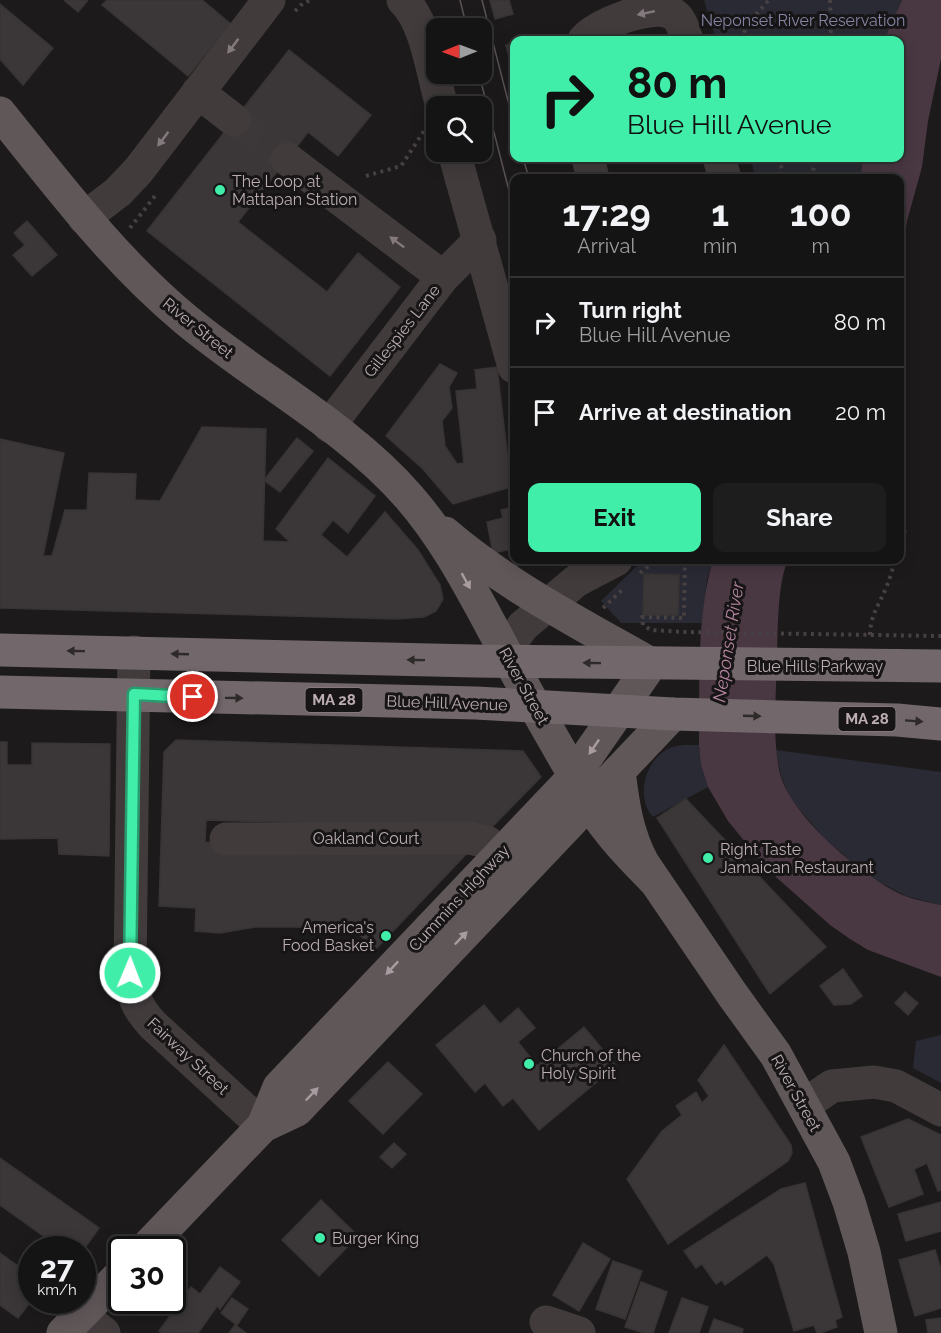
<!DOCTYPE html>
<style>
body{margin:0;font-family:Raleway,sans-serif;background:#1e1d1d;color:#f1f3f6;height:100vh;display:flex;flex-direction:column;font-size:22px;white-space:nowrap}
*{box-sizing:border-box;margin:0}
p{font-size:20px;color:#9d9ea0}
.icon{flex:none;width:33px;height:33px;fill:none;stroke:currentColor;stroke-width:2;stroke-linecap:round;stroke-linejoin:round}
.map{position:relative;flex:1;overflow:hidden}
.sheet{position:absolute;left:510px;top:174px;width:394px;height:390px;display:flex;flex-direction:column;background:#151414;border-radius:12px;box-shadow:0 3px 15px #0003,0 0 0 2px #343334}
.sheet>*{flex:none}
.hud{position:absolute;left:510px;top:36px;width:394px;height:126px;border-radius:12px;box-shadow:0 3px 15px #0003,0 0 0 2px #343334;background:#40eea9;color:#111;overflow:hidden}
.needle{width:39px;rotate:269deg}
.tools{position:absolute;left:426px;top:18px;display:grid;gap:12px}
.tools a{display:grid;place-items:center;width:66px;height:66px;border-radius:12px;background:#151414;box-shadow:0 3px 15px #0003,0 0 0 2px #343334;font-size:30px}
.speed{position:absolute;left:18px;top:1236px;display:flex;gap:12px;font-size:30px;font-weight:700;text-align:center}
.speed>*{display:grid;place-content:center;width:78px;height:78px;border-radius:50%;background:#151414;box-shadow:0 3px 15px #0003,0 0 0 2px #343334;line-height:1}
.speed small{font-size:15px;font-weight:400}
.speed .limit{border:3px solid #111;border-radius:9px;background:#fff;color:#111}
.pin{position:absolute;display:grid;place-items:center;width:51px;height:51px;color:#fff;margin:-26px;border:3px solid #fff;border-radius:50%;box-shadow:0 2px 6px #0007}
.me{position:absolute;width:66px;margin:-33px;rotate:1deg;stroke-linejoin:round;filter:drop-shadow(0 0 4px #0008)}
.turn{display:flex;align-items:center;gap:21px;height:126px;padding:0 18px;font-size:27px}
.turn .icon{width:78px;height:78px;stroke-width:2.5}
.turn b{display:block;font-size:42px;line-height:51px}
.eta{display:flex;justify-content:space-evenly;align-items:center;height:102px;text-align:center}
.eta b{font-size:36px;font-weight:700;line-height:42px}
.cta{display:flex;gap:12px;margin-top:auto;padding:12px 18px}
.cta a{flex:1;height:69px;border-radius:12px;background:#40eea9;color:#111;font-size:24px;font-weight:700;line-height:69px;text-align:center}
.cta a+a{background:#1e1d1d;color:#f1f3f6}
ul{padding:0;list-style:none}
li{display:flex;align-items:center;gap:18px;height:90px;padding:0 18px;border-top:2px solid #343334}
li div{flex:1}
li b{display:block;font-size:22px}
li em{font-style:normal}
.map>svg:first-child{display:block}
.green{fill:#2a2a34}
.water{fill:#493742}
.building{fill:#3b3738;stroke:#383434;stroke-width:1.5}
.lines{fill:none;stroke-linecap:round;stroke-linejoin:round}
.minor-tunnel{stroke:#3c3738;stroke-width:33;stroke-dasharray:33 16;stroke-linecap:butt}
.path{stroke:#484143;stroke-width:4;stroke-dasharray:3 4.5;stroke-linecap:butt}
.minor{stroke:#413b3c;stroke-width:33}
.major{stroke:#605759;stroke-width:33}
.highway{stroke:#72676b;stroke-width:33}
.tram{stroke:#5c5456;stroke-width:1.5}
.oneway{fill:#847a7d}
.oneway2{fill:#a99ca0}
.oneway3{fill:#2e2a2a}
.route-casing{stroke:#2a9b6e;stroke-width:15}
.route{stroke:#40eea9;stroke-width:10}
.poi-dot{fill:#40eea9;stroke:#171515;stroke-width:2}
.labels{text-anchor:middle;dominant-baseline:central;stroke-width:6;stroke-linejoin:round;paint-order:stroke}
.shield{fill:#171515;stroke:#8a7f83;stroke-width:1.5}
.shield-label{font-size:15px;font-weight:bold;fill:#bbadb2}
.park-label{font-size:16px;fill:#8484a5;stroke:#171515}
.poi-label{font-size:16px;fill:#bbadb2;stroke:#171515;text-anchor:start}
.street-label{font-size:16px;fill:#bbadb2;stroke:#171515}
.water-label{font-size:18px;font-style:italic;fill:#b585a1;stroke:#171515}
</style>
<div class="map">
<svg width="941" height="1333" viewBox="0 0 941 1333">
<rect width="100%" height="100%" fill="#1c1a1a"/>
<g class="green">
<path d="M704 0H902L884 40H716Z"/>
<path d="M750 158H862L861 178H756Z"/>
<path d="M643 560H713L707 579 702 623H621L601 601Z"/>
<path d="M699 745 701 765 708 787 653 817C635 797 645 759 670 748 679 744 690 745 699 745Z"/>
<path d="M776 750 941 772V905L906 896 870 877 826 840 790 799 781 776Z"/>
<path d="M941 1035V1083L913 1068 916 1041Z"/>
</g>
<g class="water">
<path d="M902 0H941V59L928 121 922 167 907 221 903 251 900 346V178H861L862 158H900V40H884Z"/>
<path d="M713 560H788C777 584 778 632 777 659 776 697 772 737 780 774 791 817 865 879 905 896 916 900 929 902 941 905V977L868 950 850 939 830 925 767 869 728 821 708 787 701 765 699 745C700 685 696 617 713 560Z"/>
</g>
<g class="building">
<path d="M64 0H88L78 12Z"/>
<path d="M107 0H202L231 24 188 76 102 5Z"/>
<path d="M490 0H509L513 14 495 19Z"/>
<path d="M0 4 53 48 23 85 0 59Z"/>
<path d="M514 43V64L511 65 506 45Z"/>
<path d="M289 50 371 115 338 156 308 132 238 222 327 292 358 253 400 287 330 376 147 231Z"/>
<path d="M27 221 57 255 32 276 13 255 25 245 14 233Z"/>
<path d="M440 364 457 373 449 387 452 408 442 421 445 446 457 464 464 463 456 391 477 389 475 370 497 367 508 460 514 459V480H511V487L453 504 422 468 386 436Z"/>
<path d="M202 427 266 429 263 541 290 542 276 529 328 458 375 496 348 533 333 520 321 535 347 557 385 512 418 550 440 585 443 599 436 611 424 617 396 619 0 608V439L64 453 43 556H52L65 510H87L89 473 136 474 135 500 160 501Z"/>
<path d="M297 438 313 451 280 492 264 480Z"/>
<path d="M514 507V560H545L515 566 511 549 493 553 487 522 503 518 501 510Z"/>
<path d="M644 574 679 575 678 615H643Z"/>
<path d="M176 740 523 751 541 777 491 828 206 820 205 842 453 848 470 850 376 949 350 927H255L220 933 195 931 196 908 159 906 164 752Z"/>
<path d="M0 742H7V765H32V743L110 744 109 856 59 854 58 838 0 839Z"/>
<path d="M686 799 826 947 770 994 657 818Z"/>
<path d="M843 969 862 996 851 1004 834 1005 820 986Z"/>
<path d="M905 992 918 1003 908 1015 895 1003Z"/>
<path d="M484 1005 500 1024 518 1008 535 1028 518 1042 537 1066 584 1027 616 1066 539 1130 513 1098 503 1106 485 1083 475 1092 436 1045Z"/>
<path d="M724 1045 791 1145 792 1153 788 1161 668 1244 627 1179 662 1131 682 1115 676 1106 696 1092 702 1103 709 1096 698 1080Z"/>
<path d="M388 1062 422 1094 383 1134 349 1101Z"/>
<path d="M908 1119 941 1135V1190L938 1191 927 1163 914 1169 923 1194 889 1207 861 1137Z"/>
<path d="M394 1143 406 1154 392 1168 380 1157Z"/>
<path d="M0 1158 99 1228 82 1252V1250H63L0 1205Z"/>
<path d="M805 1183 842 1317 835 1320 837 1327 820 1333H817L814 1325 794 1331 774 1264 767 1255 725 1285 722 1280 716 1284 702 1264 696 1268 684 1251 781 1189Z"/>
<path d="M321 1200 358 1236 319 1276 282 1240Z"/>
<path d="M941 1202V1231L906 1241 898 1214Z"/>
<path d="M583 1243 610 1259 579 1311 553 1295Z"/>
<path d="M935 1250 941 1269V1308L915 1316 899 1260Z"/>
<path d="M0 1253 32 1276V1300L18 1318 0 1305Z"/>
<path d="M613 1261 642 1271 625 1319 596 1309Z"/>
<path d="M220 1267 240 1282 220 1309 217 1306 198 1333H162L159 1331 191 1287 200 1294Z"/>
<path d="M641 1282 667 1292 653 1333H644L625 1327Z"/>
<path d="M232 1298 248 1309 237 1325 221 1313Z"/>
<path d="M682 1298 708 1307 699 1333H669Z"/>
<path d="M941 1318V1333H928L926 1320Z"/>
<path d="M714 1319 743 1329 742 1333H709Z"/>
<path d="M235 1325 246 1333H229Z"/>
</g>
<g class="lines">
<path class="minor-tunnel" d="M234 120 287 159"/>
<g class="path">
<path d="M830 0 831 40"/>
<path d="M295 11 303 3 311 0"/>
<path d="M742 40 746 26 769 0"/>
<path d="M779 158 784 178"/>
<path d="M366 176 401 166 424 131"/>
<path d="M812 178 815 158"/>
<path d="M130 228 155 196"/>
<path d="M900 547 905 530"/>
<path d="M685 560 684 618 642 617 643 625 651 630 683 632 941 636"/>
<path d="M640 573 656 560"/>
<path d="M603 608 622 590"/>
<path d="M870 635C870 616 879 605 886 588 890 579 892 569 896 560"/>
</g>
<g class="minor">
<path d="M403 0C427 23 432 74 442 106"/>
<path d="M584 40C597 24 651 3 671 13 681 17 684 31 687 40"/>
<path d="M198 92 234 120"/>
<path d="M454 152 514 367"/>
<path d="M588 158 593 178"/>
<path d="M719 158 725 178"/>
<path d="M287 159 443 277"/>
<path d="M84 218 118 192 138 171 269 0"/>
<path d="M329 426 443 277 480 240"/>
<path d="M134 652 130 973C131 995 138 1009 153 1025L263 1126"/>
<path d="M510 662 512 641 523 626 576 581 616 560"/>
<path d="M226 839 469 838 487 842 501 854"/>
<path d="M804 1105 832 1086 874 1082 896 1086 941 1110"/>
<path d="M81 1315 104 1333"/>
<path d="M546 1322 579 1333"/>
</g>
<g class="major">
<path d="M0 113C58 185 113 259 185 319 258 380 346 425 409 497 444 537 469 585 494 631 517 675 541 718 566 761 579 783 590 807 606 827 620 846 637 863 654 880"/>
<path d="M619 771C623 804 627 833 643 863L732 994 776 1055 834 1162 849 1202 864 1252 881 1333"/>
<path d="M263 1126 279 1087 570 781 651 664C581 624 507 586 445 533"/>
<path d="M144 1250 263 1126 297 1110 673 714"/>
<path d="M63 1333 122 1273"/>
</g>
<g class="highway">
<path d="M0 650 475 661 941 666"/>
<path d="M0 692 476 703 673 714 897 720 941 724"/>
</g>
<g class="tram">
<path d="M460 0 467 28"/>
<path d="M482 0 514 124"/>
<path d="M479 74 514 210"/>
<path d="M523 158 529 178"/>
</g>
</g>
<defs><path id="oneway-solid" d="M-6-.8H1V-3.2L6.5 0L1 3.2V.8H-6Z" transform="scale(1.5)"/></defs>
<g class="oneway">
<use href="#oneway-solid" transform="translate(646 13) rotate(168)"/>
<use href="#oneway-solid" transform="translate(233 46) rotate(127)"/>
<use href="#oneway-solid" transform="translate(163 139) rotate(127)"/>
<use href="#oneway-solid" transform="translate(397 242) rotate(-143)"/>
</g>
<g class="oneway2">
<use href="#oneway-solid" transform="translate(466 581) rotate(61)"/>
<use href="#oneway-solid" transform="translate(594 747) rotate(124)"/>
<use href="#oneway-solid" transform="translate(461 938) rotate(-46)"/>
<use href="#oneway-solid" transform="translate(392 968) rotate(133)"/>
<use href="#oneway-solid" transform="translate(312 1094) rotate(-46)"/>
</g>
<g class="oneway3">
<use href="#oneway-solid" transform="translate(76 651) rotate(-179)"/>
<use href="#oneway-solid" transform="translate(180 654) rotate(-178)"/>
<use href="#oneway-solid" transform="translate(416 660) rotate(-179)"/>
<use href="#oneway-solid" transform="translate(592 663) rotate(-179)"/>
<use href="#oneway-solid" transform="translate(234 698) rotate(1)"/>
<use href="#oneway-solid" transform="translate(752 716) rotate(2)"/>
<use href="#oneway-solid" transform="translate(914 721) rotate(4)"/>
</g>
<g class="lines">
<defs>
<path id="route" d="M130 973 134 694 193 697"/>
</defs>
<use href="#route" class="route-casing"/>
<use href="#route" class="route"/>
</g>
<g class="poi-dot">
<circle cx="220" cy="190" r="6"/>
<circle cx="708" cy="858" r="6"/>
<circle cx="386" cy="936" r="6"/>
<circle cx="529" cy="1064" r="6"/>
<circle cx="320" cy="1238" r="6"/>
</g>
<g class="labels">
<g class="shield">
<rect x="305.5" y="688" width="57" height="24" rx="4.5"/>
<rect x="838.5" y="707" width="57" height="24" rx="4.5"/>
</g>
<g class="shield-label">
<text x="334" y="700">MA 28</text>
<text x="867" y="719">MA 28</text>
</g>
<g class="park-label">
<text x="803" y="20">Neponset River Reservation</text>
</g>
<g class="poi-label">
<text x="232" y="181">The Loop at<tspan x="232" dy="18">Mattapan Station</tspan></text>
<text x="720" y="849">Right Taste<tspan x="720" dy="18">Jamaican Restaurant</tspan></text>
<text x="374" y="927" text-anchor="end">America's<tspan x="374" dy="18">Food Basket</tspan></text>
<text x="541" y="1055">Church of the<tspan x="541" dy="18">Holy Spirit</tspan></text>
<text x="332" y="1238">Burger King</text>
</g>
<g class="street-label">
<text transform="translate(198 328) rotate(39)">River Street</text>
<text transform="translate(402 331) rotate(-52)">Gillespies Lane</text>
<text x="815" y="666">Blue Hills Parkway</text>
<text transform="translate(524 686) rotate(61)">River Street</text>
<text transform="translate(447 703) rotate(2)">Blue Hill Avenue</text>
<text x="366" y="838">Oakland Court</text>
<text transform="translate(459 898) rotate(-47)">Cummins Highway</text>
<text transform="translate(188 1056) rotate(43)">Fairway Street</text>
<text transform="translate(796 1093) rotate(61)">River Street</text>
</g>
<g class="water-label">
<text transform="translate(728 642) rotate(-81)">Neponset River</text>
</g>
</g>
</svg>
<div class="tools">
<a><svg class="needle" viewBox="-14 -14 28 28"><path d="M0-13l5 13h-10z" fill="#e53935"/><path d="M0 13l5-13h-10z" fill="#9d9ea0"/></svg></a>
<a><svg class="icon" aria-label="search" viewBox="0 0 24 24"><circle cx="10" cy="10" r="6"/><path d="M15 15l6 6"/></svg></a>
</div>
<div class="speed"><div>27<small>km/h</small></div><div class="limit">30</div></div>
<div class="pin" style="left:193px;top:697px;background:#d93025"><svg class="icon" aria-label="arrive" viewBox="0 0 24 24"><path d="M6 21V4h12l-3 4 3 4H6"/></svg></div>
<svg class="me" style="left:130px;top:973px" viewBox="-20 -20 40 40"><circle r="17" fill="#40eea9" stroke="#fff" stroke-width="3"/><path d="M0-11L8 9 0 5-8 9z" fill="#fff"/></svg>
<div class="hud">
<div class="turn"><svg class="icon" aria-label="right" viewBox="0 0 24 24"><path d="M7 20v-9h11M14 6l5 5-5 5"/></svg><div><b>80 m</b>Blue Hill Avenue</div></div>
</div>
<section class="sheet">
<div class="eta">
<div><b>17:29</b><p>Arrival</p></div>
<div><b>1</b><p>min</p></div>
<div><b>100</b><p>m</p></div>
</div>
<ul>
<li><svg class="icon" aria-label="right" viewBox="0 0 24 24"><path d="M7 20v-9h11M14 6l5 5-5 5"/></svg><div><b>Turn right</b><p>Blue Hill Avenue</p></div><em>80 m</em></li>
<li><svg class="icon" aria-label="arrive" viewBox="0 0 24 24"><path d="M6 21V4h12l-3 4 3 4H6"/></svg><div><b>Arrive at destination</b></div><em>20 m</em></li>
</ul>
<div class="cta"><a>Exit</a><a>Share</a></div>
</section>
</div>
